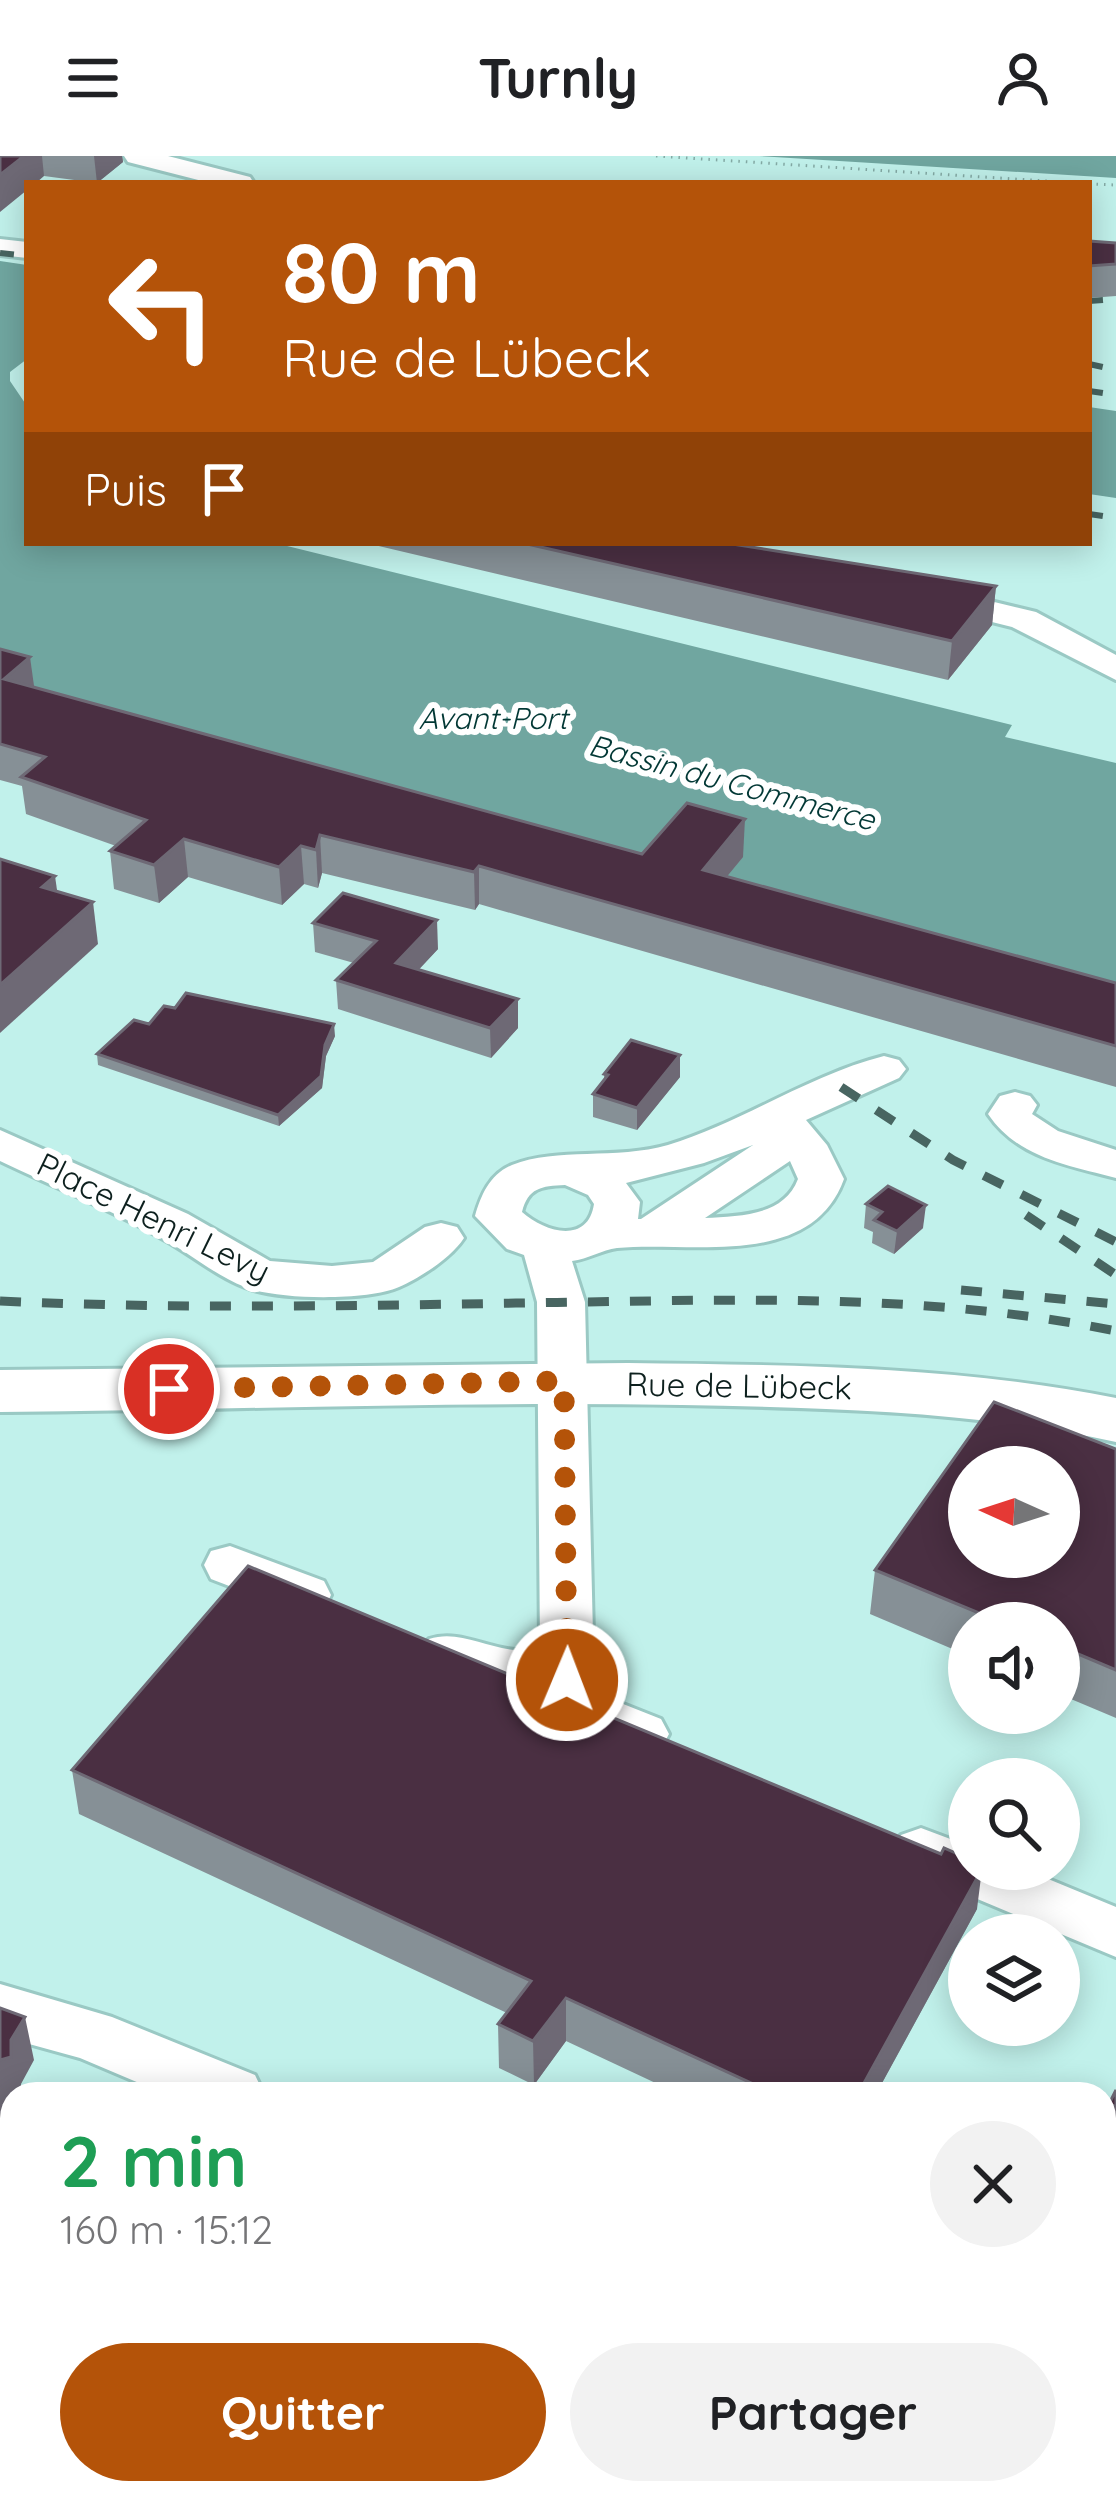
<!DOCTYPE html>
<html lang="fr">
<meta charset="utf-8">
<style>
body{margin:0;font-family:Quicksand,sans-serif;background:#f2f2f2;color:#202124;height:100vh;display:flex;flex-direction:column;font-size:45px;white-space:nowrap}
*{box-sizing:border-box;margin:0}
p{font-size:39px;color:#757577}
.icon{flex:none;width:66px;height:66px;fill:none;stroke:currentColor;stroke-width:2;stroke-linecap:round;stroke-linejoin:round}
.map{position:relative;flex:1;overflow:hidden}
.details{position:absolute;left:0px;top:1926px;width:1116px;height:423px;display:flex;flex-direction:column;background:#fff;border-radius:36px 36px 0 0;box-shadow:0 6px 30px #0003}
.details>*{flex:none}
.guide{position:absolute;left:24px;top:24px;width:1068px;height:366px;border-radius:0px;box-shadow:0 6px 30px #0003;background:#b45309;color:#fff;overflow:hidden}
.needle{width:78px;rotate:273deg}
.fabs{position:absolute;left:948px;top:1290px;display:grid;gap:24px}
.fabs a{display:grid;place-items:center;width:132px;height:132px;border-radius:50%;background:#fff;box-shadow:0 6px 30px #0003;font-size:60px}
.pin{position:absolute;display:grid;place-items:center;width:102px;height:102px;color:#fff;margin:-51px;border:6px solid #fff;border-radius:50%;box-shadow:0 3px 12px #0007}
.me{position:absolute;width:132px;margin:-66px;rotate:1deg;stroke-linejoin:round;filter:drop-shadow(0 0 9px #0008)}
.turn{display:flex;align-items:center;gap:42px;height:252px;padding:0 60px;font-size:54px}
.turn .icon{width:156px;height:156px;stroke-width:2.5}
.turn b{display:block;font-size:84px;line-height:102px}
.then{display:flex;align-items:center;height:114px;padding:0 60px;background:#0003;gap:24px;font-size:45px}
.round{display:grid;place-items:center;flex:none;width:126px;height:126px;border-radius:63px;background:#f2f2f2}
.headline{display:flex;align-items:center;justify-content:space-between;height:204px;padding:0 60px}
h1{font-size:72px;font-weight:800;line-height:90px;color:#1e9e55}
.button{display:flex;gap:24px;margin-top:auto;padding:24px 60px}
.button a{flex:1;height:138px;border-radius:72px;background:#b45309;color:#fff;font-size:48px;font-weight:800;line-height:138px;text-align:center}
.button a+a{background:#f2f2f2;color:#202124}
header{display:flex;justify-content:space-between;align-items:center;height:156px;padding:0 60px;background:#fff;font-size:54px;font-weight:800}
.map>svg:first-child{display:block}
.water{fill:#70a6a0}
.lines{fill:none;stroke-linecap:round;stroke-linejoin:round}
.minor-casing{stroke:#9ac9c4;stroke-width:6}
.major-casing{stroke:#9ac9c4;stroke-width:6}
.path{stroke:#84aaa5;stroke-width:3;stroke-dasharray:1.5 6;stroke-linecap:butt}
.minor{fill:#fff;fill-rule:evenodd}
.major{fill:#fff;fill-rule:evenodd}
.rail-far1{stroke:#486561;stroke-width:6;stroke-dasharray:14 14;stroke-linecap:butt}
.rail{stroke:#486561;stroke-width:9;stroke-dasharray:21 21;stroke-linecap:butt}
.wall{fill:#869096}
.shaded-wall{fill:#6e6975}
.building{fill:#4a2f42;stroke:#6e6975;stroke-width:3;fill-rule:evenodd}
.route{stroke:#b45309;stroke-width:21;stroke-dasharray:0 37.8}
.labels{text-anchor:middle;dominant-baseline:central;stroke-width:12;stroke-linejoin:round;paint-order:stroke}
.far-water-label{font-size:30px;font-style:italic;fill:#023835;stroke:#fff}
.street-label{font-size:33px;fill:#0d201e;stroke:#fff}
</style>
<header><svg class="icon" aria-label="menu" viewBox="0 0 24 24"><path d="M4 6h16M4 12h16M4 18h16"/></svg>Turnly<svg class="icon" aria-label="person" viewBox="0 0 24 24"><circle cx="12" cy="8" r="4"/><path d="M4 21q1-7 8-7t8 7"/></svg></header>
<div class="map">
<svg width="1116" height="2348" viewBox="0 0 1116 2348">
<rect width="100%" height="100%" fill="#c1f1eb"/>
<g class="water">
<path d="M759 0H1116V22Z"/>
<path d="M0 105 27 109V203L10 216V225L27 250V387H275L1012 569 1005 581 1116 607V836L0 548Z"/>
<path d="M1089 251 1116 255V342L1089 338Z"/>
<path d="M0 2190 12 2195V2337H304L326 2348H0Z"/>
</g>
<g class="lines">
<defs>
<g id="minor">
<path d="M124 0H168L250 21 254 27H210L128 6Z"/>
<path d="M0 83 27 86V102L0 99Z"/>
<path d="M932 431 1036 456 1116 499V524L1012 471 920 448 915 441 920 434Z"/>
<path d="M884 900 899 904 906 913 899 922 806 964 827 989 844 1023C811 1114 692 1085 617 1092 602 1094 588 1103 572 1105L585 1146 594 1521 608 1542 661 1563 669 1578 661 1593 641 1599 570 1572 544 1532 507 1536 429 1511 421 1497 429 1483C467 1471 500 1504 540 1491L537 1146 524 1099 507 1093 475 1060C481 1039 490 1018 512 1009 557 991 616 1004 668 989 743 966 809 919 884 900ZM753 989 641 1063H638L640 1046 626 1027 704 1007ZM790 1005 798 1023C784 1060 740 1060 705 1062ZM565 1029 588 1039 594 1048C588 1089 544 1076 522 1056 528 1032 541 1030 565 1029Z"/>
<path d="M1015 936 1030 940 1037 949 1032 958 1058 975 1116 994V1022C1067 1009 1018 1002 988 958L1000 940Z"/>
<path d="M0 974 188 1058 270 1105 332 1110 373 1106 425 1071 441 1067 457 1071 464 1082C452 1101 420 1122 399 1131 367 1145 277 1144 245 1131 214 1119 187 1095 158 1080 107 1052 52 1030 0 1005Z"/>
<path d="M230 1390 324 1425 331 1439 324 1453 305 1459 211 1423 204 1409 211 1395Z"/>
<path d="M921 1672 969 1690V1713H1024L1116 1751V1801L901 1711 892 1695 901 1679Z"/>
<path d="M0 1828 112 1861 255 1919 264 1938H165L80 1902 0 1880Z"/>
<path d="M1002 2337H1088L1093 2348H1007Z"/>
</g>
<path id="major" d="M628 1207C792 1209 955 1210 1116 1242V1286C973 1255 828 1252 682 1249 455 1245 227 1254 0 1256V1214Z"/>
</defs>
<use href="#minor" class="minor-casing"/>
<use href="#major" class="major-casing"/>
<g class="path">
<path d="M656 0 1077 27"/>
<path d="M1089 28 1116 29"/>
</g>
<use href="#minor" class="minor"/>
<use href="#major" class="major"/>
<g class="rail-far1">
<path d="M0 97 27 100"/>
<path d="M1089 145 1116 143"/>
<path d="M1089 208 1116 214"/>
<path d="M1089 235 1116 239"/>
<path d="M1089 358 1116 362"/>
</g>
<g class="rail">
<path d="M841 931 953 1004 1116 1086"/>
<path d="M1026 1059 1116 1119"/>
<path d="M961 1134 1116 1148"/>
<path d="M0 1145C194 1154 388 1149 582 1146 761 1143 939 1139 1116 1175"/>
</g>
</g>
<g class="wall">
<path d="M0 0H122L123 6 97 27 44 20Z"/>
<path d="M1089 85 1116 87V140L1089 142Z"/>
<path d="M366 387H726L996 430 992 469 948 524Z"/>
<path d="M0 493 35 531 642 698 743 701 727 720 1116 827V931L479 748 475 754 322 717 318 732 304 728 282 749 188 721 159 747 114 733 110 695 116 690 26 658 22 630 0 624Z"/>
<path d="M313 767 438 793 419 813 518 872 491 902 338 853 336 824 354 807 315 796Z"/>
<path d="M149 868 335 880 326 900 322 932 279 970 98 909 97 898Z"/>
<path d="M680 899V921L637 974 593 961V938L604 925V918Z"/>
<path d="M866 1048 923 1072 894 1098 872 1087 873 1076 864 1072Z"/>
<path d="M1116 1293V1562L1059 1538V1467H969V1500L870 1458 875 1414Z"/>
<path d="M72 1614 941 1698 977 1753 876 1938H679L566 1885 534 1929 499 1912 498 1868 507 1857 79 1658Z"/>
<path d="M12 2024V2095L2 2055Z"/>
<path d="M602 2337H874L872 2348H640Z"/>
</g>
<g class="shaded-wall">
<path d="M24 0H42L44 20 36 27H27V34L0 56V19Z"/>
<path d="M94 0H122L123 6 97 27Z"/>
<path d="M996 430 992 469 948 524 952 485Z"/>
<path d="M30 501 35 537 4 523Z"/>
<path d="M745 663 743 701 701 752 703 714Z"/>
<path d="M320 679 322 717 318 732 316 694Z"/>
<path d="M184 683 188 721 159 747 154 709Z"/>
<path d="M301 690 304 728 282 749 279 711Z"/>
<path d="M479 710V748L475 754 474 716Z"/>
<path d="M55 720 61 762 42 731Z"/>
<path d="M93 746 98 788 0 877V829Z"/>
<path d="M437 764 438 793 398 836 396 807Z"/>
<path d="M518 843V872L491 902 490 872Z"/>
<path d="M334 868 335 880 326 900 322 932 279 970 278 959 325 889Z"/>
<path d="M680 899V921L637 974V952Z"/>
<path d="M926 1049 923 1072 894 1098 897 1075Z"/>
<path d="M982 1713 977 1753 876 1938H858Z"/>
<path d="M566 1842V1885L534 1929 533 1885Z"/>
<path d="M25 1861 34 1904 21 1928V1938H12V1947H9L8 1966 0 1968V1904Z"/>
<path d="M1116 1984V2007L1104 2030 1105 2006Z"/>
</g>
<g class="building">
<path d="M0 0H24L0 19Z"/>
<path d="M1089 85 1116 87V108L1089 110Z"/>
<path d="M523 387H726L996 430 952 485Z"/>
<path d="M0 493 30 501 4 523 642 698 687 647 745 663 703 714 1116 827V890L479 710 474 716 320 679 316 694 301 690 279 711 184 683 154 709 110 695 146 664 21 621 45 601 0 588Z"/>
<path d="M0 703 55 720 42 731 93 746 0 829Z"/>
<path d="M343 737 437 764 396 807 518 843 490 872 336 824 376 785 313 767Z"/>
<path d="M186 837 334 868 325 889 321 920 278 959 97 898 134 864 149 868 164 850 175 852Z"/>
<path d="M631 884 680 899 637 952 593 938 608 919 604 918Z"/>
<path d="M888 1030 926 1049 897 1075 874 1064 882 1056 866 1048Z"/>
<path d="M994 1246 1116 1293V1514L1059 1490V1467H1003L875 1414ZM969 1311H1059V1401H969Z"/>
<path d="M248 1410 941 1698 944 1692 969 1703V1713H982L858 1938H775L566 1842 533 1885 498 1868 531 1825 72 1614Z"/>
<path d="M0 1852 25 1861 11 1884V1901L0 1904Z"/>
<path d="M1071 1932 1084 1938H1068Z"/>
<path d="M1116 1934V1951L1109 1948Z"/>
<path d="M1104 1947 1116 1953V1984L1105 2006Z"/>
<path d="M12 2024V2056L2 2055Z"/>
<path d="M738 2337H872L869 2348H777Z"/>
</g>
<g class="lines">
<path class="route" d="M169 1233 564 1225 567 1524"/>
</g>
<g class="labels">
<g class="far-water-label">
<text x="493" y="562">Avant-Port</text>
<text transform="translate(732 626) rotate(15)">Bassin du Commerce</text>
</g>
<g class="street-label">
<text transform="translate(154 1061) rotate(26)">Place Henri Levy</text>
<text transform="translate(739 1229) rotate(1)">Rue de Lübeck</text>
</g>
</g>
</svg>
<div class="fabs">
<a><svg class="needle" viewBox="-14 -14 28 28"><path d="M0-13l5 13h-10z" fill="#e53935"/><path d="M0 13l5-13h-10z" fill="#757577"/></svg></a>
<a><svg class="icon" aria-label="sound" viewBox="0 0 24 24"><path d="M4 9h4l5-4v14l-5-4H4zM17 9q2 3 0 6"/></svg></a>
<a><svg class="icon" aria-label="search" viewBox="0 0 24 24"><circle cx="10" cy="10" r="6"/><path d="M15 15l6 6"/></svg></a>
<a><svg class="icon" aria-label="layers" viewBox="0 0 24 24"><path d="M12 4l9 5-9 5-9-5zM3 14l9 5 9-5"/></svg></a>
</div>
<div class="pin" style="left:169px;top:1233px;background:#d93025"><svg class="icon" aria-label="arrive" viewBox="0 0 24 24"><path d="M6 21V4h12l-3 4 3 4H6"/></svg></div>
<svg class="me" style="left:567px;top:1524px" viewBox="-20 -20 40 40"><circle r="17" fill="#b45309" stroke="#fff" stroke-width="3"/><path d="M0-11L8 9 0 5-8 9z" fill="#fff"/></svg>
<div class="guide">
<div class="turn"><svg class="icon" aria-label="left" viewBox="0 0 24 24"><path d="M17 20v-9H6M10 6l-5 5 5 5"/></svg><div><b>80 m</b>Rue de Lübeck</div></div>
<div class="then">Puis<svg class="icon" aria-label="arrive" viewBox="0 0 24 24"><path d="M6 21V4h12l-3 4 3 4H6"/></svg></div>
</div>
<section class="details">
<div class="headline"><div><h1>2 min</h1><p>160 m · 15:12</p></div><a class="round"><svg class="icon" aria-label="close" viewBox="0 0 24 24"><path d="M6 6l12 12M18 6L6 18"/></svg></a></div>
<div class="button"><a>Quitter</a><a>Partager</a></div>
</section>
</div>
